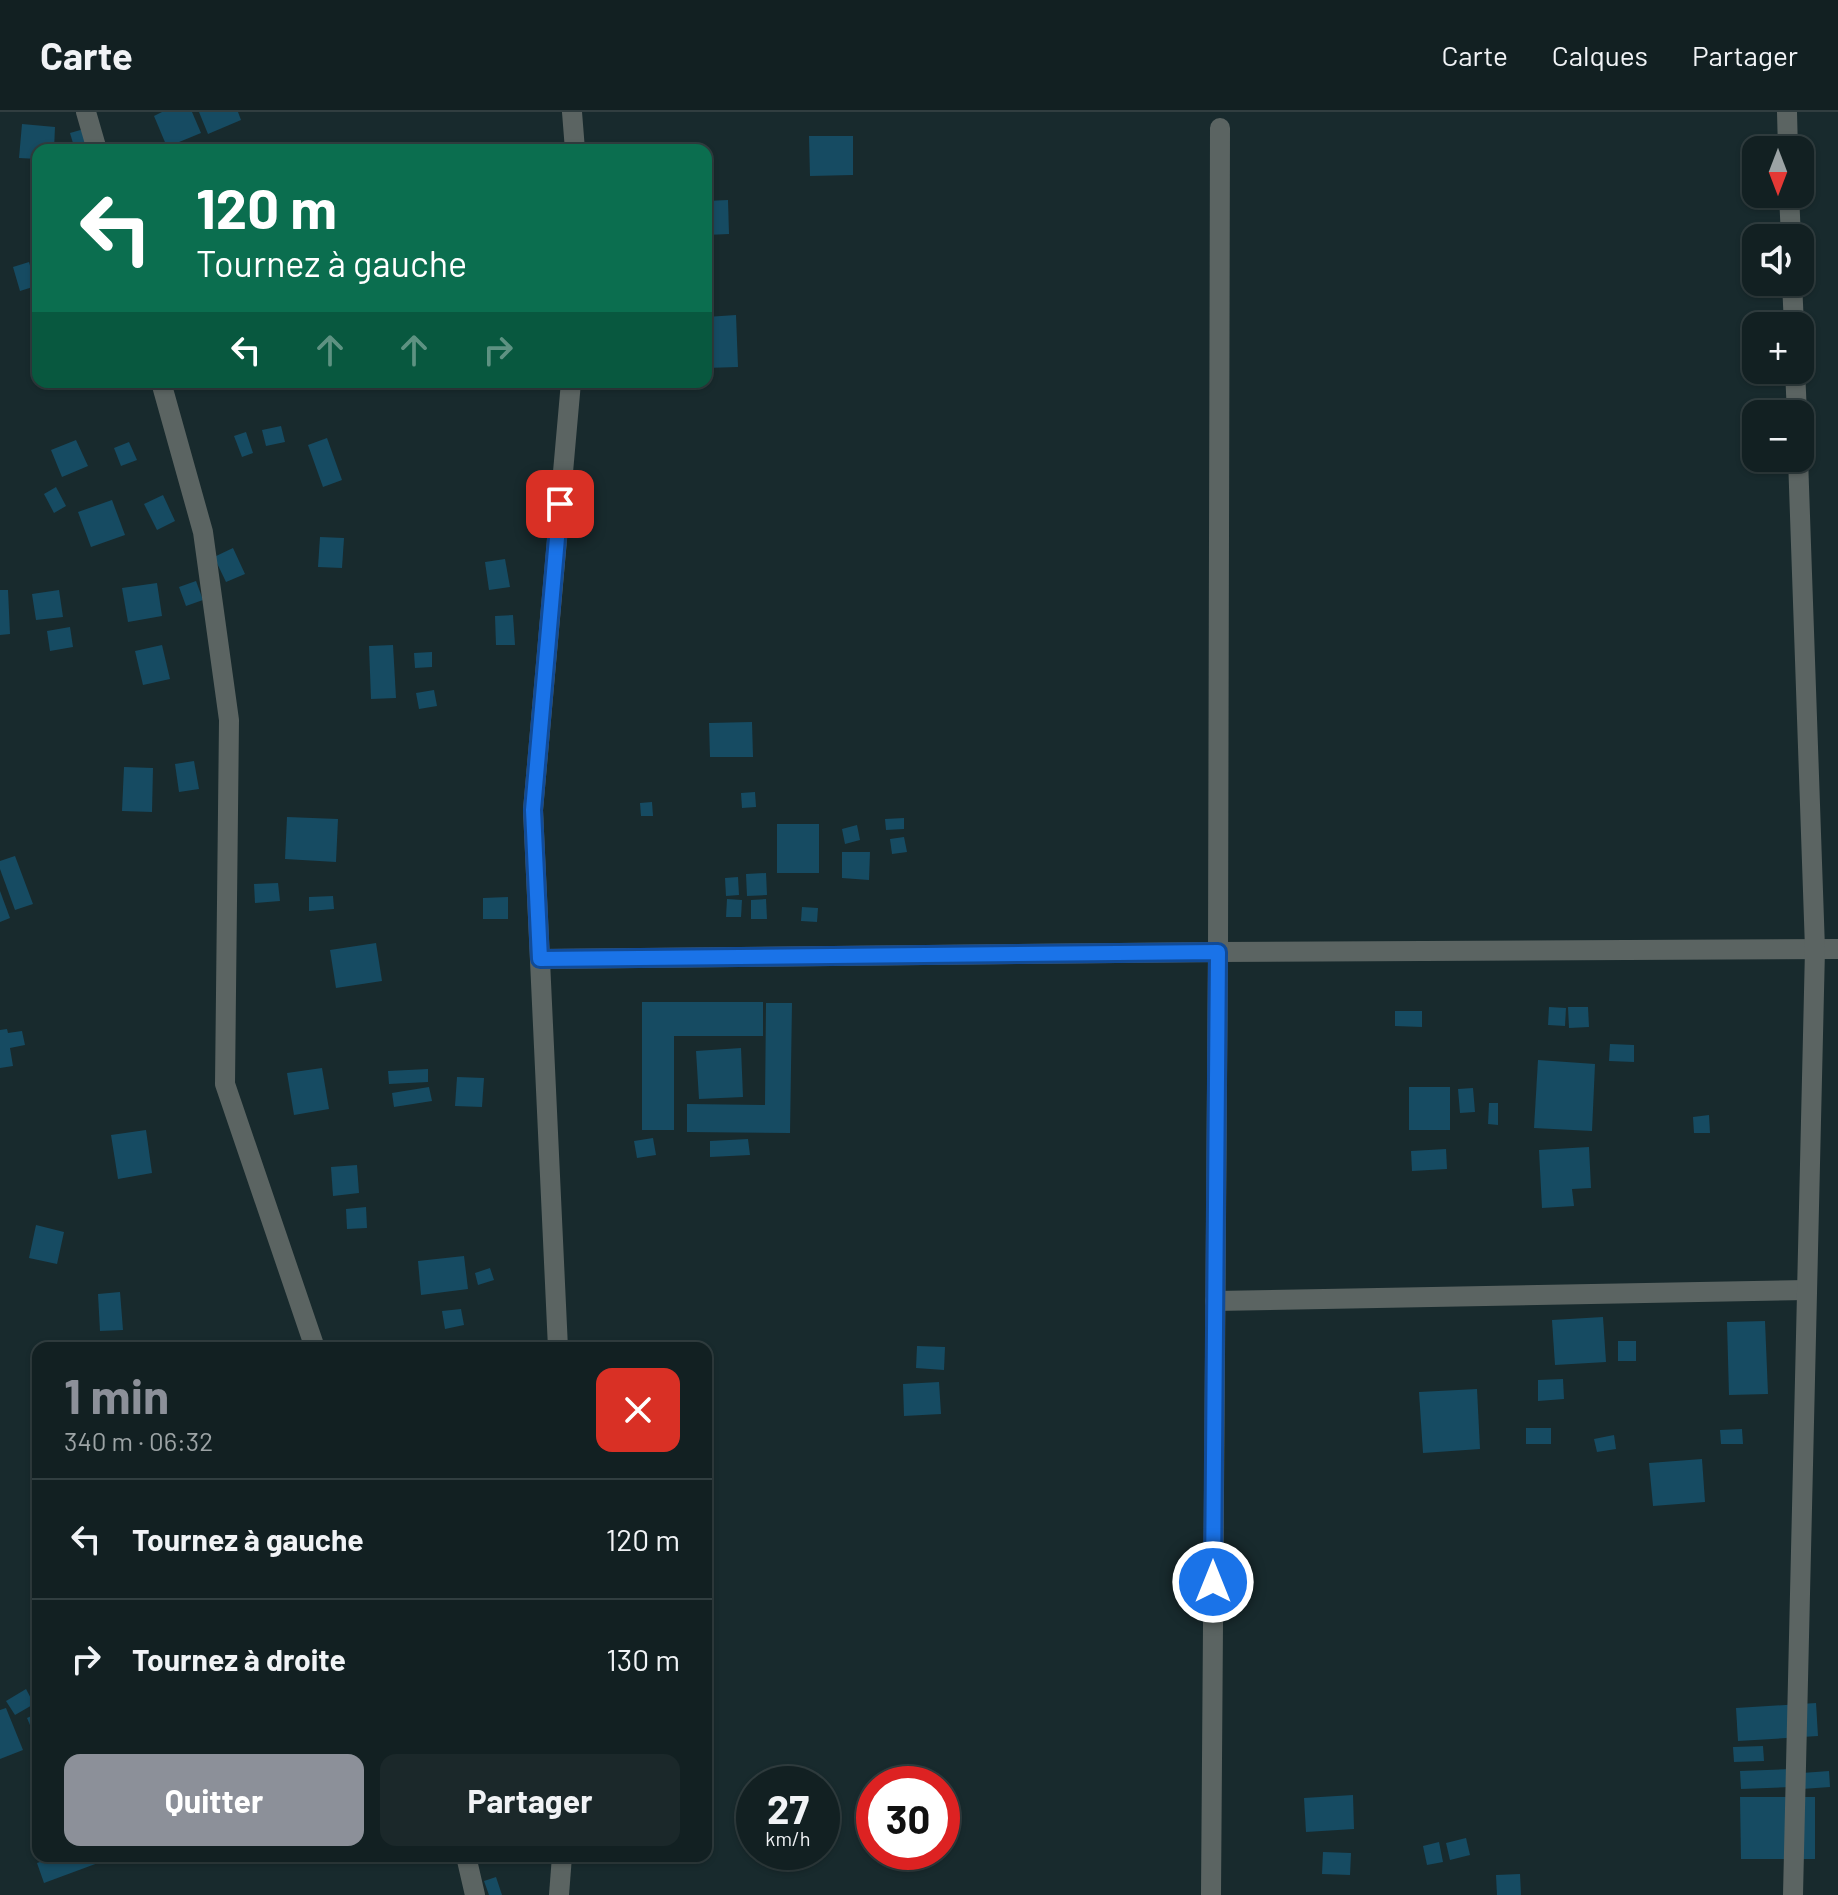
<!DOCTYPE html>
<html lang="fr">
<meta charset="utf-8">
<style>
body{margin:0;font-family:Barlow,sans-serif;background:#1b282a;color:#f1f3f6;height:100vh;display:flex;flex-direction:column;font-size:30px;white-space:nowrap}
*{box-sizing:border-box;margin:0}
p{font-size:26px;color:#9ca3a5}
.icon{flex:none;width:44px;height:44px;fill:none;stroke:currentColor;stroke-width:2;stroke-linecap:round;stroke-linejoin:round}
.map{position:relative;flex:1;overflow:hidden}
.panel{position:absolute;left:32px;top:1230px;width:680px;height:520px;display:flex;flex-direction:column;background:#122022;border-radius:16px;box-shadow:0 2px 6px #0004,0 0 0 2px #313e40}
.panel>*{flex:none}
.top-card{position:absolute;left:32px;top:32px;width:680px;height:244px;border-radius:16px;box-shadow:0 2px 6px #0004,0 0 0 2px #313e40;background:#0b6e4f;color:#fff;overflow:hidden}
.needle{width:52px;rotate:180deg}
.controls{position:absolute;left:1742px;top:24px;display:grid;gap:16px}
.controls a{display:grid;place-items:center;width:72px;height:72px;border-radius:16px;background:#122022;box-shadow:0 2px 6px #0004,0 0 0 2px #313e40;font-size:40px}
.speed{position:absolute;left:736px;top:1654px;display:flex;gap:16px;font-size:40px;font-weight:700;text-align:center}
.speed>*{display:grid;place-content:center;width:104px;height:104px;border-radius:50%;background:#122022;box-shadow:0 2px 6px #0004,0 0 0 2px #313e40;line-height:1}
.speed small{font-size:20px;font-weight:400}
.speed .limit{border:12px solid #d22;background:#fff;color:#111}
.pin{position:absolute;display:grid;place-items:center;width:68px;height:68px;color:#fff;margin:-34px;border-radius:16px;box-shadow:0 4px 12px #0006}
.me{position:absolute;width:88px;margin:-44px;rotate:0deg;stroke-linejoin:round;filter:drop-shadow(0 0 6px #0008)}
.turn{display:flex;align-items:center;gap:28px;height:168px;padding:0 32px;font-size:36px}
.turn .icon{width:104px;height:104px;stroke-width:2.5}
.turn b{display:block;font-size:56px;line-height:68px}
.lanes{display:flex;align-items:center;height:76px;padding:0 32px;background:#0003;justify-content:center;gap:40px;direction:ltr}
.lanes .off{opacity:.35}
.round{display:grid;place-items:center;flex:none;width:84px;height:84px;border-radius:16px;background:#1b282a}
.head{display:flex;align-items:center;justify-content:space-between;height:136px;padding:0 32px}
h1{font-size:48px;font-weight:700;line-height:60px;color:#8c9099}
.cta{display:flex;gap:16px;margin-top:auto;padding:16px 32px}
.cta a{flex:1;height:92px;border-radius:16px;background:#8c9099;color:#fff;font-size:32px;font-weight:700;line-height:92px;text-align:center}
.cta a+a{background:#1b282a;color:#f1f3f6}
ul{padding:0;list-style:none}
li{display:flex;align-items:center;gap:24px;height:120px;padding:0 32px;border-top:2px solid #313e40}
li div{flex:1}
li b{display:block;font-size:30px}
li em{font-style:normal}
header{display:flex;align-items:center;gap:48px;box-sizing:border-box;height:112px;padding:0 40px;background:#122022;border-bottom:2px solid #313e40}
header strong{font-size:38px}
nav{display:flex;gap:44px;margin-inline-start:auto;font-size:28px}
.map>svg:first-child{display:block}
.building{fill:#164b62}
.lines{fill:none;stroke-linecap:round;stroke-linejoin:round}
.minor{stroke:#5b6462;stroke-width:20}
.route-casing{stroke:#114b97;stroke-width:20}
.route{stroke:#1a73e8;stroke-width:14}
</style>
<header>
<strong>Carte</strong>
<nav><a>Carte</a><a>Calques</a><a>Partager</a></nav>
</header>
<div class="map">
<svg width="1838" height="1783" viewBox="0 0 1838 1783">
<rect width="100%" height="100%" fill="#182a2d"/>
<g class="building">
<path d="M162 0H192L201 21 167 35 154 4Z"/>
<path d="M199 0H238L241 8 208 22Z"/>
<path d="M22 12 55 15 54 38H38V47L19 46Z"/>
<path d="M91 15 98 38H75L70 21Z"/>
<path d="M809 24H853V63L810 64Z"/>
<path d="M728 88 729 122 706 123V89Z"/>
<path d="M29 150 36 174 20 179 13 155Z"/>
<path d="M736 203 738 255 706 256V205Z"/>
<path d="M281 314 285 330 266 334 262 318Z"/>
<path d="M246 320 253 341 242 345 234 324Z"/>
<path d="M327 326 342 368 323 375 308 333Z"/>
<path d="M76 328 88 354 62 365 51 338Z"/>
<path d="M129 330 137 348 121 354 114 336Z"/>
<path d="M56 375 66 394 54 401 44 382Z"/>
<path d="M163 383 175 409 157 418 144 392Z"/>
<path d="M112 388 125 423 91 435 78 400Z"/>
<path d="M320 425 344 426 342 456 318 455Z"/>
<path d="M233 436 245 462 226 470 214 445Z"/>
<path d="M505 447 510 475 489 478 485 450Z"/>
<path d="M196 469 203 488 186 494 179 475Z"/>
<path d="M157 471 162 504 128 510 122 476Z"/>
<path d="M0 478H8L10 522 0 523Z"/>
<path d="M59 478 63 505 36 508 32 482Z"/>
<path d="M513 503 515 533H496L495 504Z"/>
<path d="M70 515 73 535 50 539 47 519Z"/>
<path d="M162 533 170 567 143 573 135 539Z"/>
<path d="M393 533 396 586 371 587 369 534Z"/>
<path d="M432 540V555L415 556 414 541Z"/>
<path d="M434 578 437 594 419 597 416 581Z"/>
<path d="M752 610 753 645H710L709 611Z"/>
<path d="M194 649 199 677 179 680 175 652Z"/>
<path d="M124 655 153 656 152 700 122 699Z"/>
<path d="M755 680 756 695 742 696 741 681Z"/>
<path d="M652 690 653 704H641L640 691Z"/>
<path d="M287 705 338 707 336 750 285 747Z"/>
<path d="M904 706V717L886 718 885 707Z"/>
<rect x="777" y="712" width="42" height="49"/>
<path d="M857 713 860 728 845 732 842 717Z"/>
<path d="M904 725 907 740 892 742 890 727Z"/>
<path d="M842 740H870L869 768 842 766Z"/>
<path d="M15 744 33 792 15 798 0 757V749Z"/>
<path d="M766 761 767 783 747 784 746 762Z"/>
<path d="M738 765 739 783 726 784 725 766Z"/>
<path d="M278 771 280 789 255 791 254 772Z"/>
<path d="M0 779 10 806 0 810Z"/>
<path d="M333 784 334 797 309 799V785Z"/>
<path d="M508 785V807H483V786Z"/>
<path d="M727 787 742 788 741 805H726Z"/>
<path d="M766 787 767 807H751V788Z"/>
<path d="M802 795 818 796 817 810 801 809Z"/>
<path d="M376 831 382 869 336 876 330 838Z"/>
<path d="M642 890H763V924H674V1018H642Z"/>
<path d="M766 891H792L790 1021 687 1020V992L765 993Z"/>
<path d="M1549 895 1566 896 1565 914 1548 913Z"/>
<path d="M1568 895H1588L1589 915 1569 916Z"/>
<path d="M1395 899H1422V915L1395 914Z"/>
<path d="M7 917 8 921 22 919 25 933 10 936 13 954 0 956V918Z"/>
<path d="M1610 932 1634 933V950L1609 949Z"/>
<path d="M741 936 743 985 699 987 696 939Z"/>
<path d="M1538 948 1595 952 1592 1019 1534 1016Z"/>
<path d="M322 956 329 997 294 1003 287 961Z"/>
<path d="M428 957V970L389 972 388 959Z"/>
<path d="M457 965 484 966 482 995 455 994Z"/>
<path d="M429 975 432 989 394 995 392 981Z"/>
<rect x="1409" y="975" width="41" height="43"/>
<path d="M1473 976 1475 1000 1460 1001 1458 977Z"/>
<path d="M1489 991H1498V1013L1488 1012Z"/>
<path d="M1709 1003 1710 1021H1694L1693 1005Z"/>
<path d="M146 1018 152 1061 118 1067 111 1023Z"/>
<path d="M653 1026 656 1043 637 1046 634 1029Z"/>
<path d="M748 1027 750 1043 710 1045V1029Z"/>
<path d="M1589 1035 1591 1076 1572 1077 1574 1094 1542 1096 1539 1038Z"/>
<path d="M1446 1037 1447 1057 1412 1059 1411 1039Z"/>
<path d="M357 1053 359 1081 333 1084 331 1055Z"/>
<path d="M366 1095 367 1116 347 1117 346 1097Z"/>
<path d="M36 1113 64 1120 57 1152 29 1146Z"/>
<path d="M464 1144 468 1177 421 1183 418 1149Z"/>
<path d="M490 1156 494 1168 478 1173 475 1161Z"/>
<path d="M120 1180 123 1218 100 1219 98 1182Z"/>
<path d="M461 1197 464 1213 445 1217 442 1199Z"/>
<path d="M1603 1205 1606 1250 1555 1253 1552 1208Z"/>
<path d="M1765 1209 1768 1282 1729 1283 1727 1210Z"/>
<rect x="1618" y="1229" width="18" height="20"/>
<path d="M917 1234 945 1235 944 1258 916 1256Z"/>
<path d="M1563 1267 1564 1287 1538 1289V1268Z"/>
<path d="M939 1270 941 1302 904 1304 903 1272Z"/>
<path d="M1477 1277 1480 1337 1423 1341 1419 1280Z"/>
<rect x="1526" y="1316" width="25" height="16"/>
<path d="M1742 1317 1743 1332H1721L1720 1318Z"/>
<path d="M1614 1323 1616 1337 1597 1340 1594 1327Z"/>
<path d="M1702 1347 1705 1390 1653 1394 1649 1351Z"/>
<path d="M26 1577 34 1592 15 1603 6 1589Z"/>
<path d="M1816 1591 1818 1624 1738 1629 1736 1596Z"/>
<path d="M6 1596 23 1638 0 1647V1598Z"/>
<path d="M38 1601V1632L27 1606Z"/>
<path d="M1763 1634 1764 1649 1734 1650 1733 1635Z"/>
<path d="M1791 1657V1675L1741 1677 1740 1659Z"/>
<path d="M1829 1659 1830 1675 1802 1677V1661Z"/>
<path d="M1353 1683 1354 1717 1306 1720 1304 1686Z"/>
<path d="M1740 1685H1815V1747H1741Z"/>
<path d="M1466 1726 1470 1743 1450 1748 1446 1731Z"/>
<path d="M1439 1730 1443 1750 1427 1753 1423 1734Z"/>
<path d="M1323 1740 1351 1741 1350 1763 1322 1762Z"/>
<path d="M57 1744H95L98 1751 44 1771 37 1751Z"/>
<path d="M1520 1762 1521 1783H1497L1496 1763Z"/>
<path d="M496 1765 502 1783H489L484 1769Z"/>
</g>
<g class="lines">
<g class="minor">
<path d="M86 0 97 38"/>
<path d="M572 0 575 38"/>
<path d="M1787 0 1788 38"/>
<path d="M1789 82 1791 126"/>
<path d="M1792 170 1794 214"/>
<path d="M1795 258 1797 302"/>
<path d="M161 270 203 420 229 608 225 972 315 1236"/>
<path d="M540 847 1218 840 1838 837"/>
<path d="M1215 1189 1807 1178"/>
<path d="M558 1236 533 698 571 270"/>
<path d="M466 1744 475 1783"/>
<path d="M559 1783 562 1744"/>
<path d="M1211 1783 1218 840 1220 16"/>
<path d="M1793 1783 1815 837 1798 346"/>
</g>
</g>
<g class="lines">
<defs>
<path id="route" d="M560 392 533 698 540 847 1218 840 1213 1470"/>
</defs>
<use href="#route" class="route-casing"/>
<use href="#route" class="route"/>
</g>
</svg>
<div class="controls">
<a><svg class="needle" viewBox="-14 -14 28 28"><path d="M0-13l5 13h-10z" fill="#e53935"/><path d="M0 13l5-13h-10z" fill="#9ca3a5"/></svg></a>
<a><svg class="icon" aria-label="sound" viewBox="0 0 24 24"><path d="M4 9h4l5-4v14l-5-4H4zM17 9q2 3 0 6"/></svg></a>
<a>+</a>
<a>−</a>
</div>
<div class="speed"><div>27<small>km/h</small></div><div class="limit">30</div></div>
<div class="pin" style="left:560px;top:392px;background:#d93025"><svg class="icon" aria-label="arrive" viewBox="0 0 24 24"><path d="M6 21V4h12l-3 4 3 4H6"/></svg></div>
<svg class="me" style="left:1213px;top:1470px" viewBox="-20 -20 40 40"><circle r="17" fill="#1a73e8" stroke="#fff" stroke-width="3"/><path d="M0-11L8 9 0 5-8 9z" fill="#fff"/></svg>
<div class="top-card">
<div class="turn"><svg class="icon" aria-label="left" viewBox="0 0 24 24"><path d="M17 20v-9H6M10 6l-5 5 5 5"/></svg><div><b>120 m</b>Tournez à gauche</div></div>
<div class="lanes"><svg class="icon" aria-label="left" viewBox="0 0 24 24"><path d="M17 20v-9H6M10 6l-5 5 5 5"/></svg><svg class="icon off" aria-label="ahead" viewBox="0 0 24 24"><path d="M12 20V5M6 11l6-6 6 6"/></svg><svg class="icon off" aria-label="ahead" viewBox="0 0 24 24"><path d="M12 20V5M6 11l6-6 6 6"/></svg><svg class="icon off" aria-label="right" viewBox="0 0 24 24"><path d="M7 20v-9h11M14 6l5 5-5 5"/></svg></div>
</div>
<section class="panel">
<div class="head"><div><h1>1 min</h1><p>340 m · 06:32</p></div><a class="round" style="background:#d93025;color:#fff"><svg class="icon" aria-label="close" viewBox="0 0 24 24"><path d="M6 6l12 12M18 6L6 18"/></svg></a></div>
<ul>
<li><svg class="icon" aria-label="left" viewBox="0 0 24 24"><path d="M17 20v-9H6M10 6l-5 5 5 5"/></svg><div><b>Tournez à gauche</b></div><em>120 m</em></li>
<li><svg class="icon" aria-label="right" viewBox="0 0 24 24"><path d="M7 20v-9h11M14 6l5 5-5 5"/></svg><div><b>Tournez à droite</b></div><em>130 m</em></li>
</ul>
<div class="cta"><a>Quitter</a><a>Partager</a></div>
</section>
</div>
